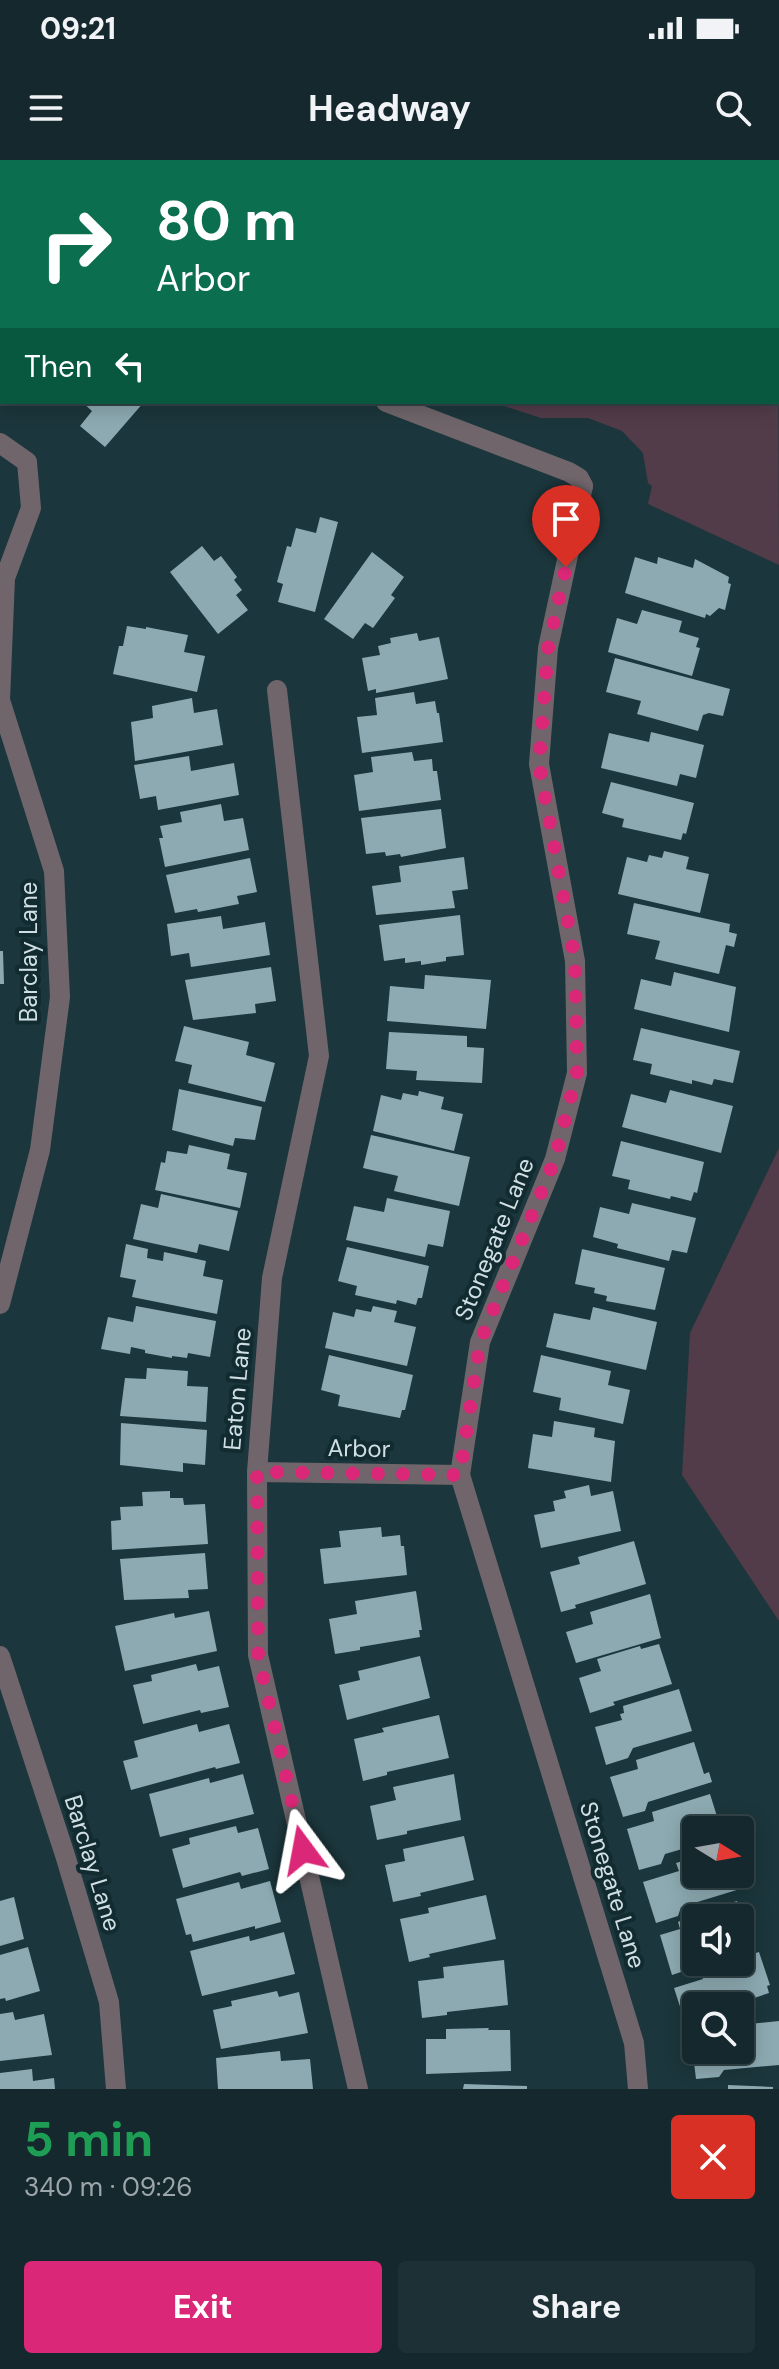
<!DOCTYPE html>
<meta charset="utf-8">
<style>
body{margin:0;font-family:"DM Sans",sans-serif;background:#1d3035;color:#f1f3f6;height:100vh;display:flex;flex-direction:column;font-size:30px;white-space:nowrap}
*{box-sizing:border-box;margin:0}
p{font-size:26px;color:#9da6aa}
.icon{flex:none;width:44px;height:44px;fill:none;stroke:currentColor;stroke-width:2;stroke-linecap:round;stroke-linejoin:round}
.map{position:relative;height:1929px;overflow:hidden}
.sheet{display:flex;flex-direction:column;background:#14282d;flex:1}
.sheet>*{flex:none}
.guide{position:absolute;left:0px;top:0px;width:780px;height:244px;box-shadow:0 4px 20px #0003,0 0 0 2px #334449;background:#0b6e4f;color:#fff;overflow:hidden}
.needle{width:52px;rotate:101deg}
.buttons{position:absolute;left:682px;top:1656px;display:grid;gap:16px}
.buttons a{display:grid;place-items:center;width:72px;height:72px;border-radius:8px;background:#14282d;box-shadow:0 4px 20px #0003,0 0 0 2px #334449;font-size:40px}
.pin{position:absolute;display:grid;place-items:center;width:68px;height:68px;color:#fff;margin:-82px -34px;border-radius:50% 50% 50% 0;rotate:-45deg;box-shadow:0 0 8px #0007}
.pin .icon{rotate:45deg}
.me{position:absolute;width:88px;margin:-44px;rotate:347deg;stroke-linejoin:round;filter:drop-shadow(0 0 6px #0008)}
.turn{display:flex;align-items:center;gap:28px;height:168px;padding:0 24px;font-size:36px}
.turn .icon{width:104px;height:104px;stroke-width:2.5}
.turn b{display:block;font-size:56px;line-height:68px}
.then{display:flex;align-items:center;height:76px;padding:0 24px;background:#0003;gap:16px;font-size:30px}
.round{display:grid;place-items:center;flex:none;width:84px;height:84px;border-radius:8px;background:#1d3035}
.overview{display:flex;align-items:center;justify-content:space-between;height:136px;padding:0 24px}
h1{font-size:48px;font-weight:700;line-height:60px;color:#1e9e55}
.action{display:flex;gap:16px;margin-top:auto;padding:16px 24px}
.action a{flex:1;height:92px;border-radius:8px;background:#db2777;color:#fff;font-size:32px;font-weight:700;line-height:92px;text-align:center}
.action a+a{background:#1d3035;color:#f1f3f6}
.status{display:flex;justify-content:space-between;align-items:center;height:56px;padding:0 40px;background:#14282d;direction:ltr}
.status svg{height:22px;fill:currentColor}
header{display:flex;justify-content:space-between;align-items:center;height:104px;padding:0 24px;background:#14282d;font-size:36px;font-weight:700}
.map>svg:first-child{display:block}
.green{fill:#523c49}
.building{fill:#8daab2}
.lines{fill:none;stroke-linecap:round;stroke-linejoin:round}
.minor{stroke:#6f656b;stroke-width:20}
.tertiary{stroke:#6f656b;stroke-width:20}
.route{stroke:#db2777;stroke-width:14;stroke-dasharray:0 25.2}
.labels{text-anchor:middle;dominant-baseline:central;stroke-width:8;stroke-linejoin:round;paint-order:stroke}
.street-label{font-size:24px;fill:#d0dfe3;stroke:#112b31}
</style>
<div class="status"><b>09:21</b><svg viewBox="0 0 49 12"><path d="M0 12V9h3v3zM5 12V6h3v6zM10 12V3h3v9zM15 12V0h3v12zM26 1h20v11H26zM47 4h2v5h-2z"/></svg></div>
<header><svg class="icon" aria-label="menu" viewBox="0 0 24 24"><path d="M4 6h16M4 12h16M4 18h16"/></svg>Headway<svg class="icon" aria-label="search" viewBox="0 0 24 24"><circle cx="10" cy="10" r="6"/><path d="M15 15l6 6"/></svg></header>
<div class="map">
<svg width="779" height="1929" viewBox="0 0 779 1929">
<rect width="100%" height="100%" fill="#1b363c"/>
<g class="green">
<path d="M350 0H703L704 2H348Z"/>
<path d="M778 75 779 405 648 344 652 326 648 323 643 293 622 271 588 258H541L492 242H778Z"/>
<path d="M779 988V1461L682 1315 690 1173Z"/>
</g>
<g class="building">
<path d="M82 242H144L105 287 80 266 92 251Z"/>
<path d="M320 357 338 362 315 452 278 442 283 424 277 422 287 386 291 387 296 368 316 373Z"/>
<path d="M202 386 214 401 221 396 237 417 234 420 242 430 236 435 248 450 218 474 170 412Z"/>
<path d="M372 392 404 417 391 435 395 438 373 468 365 463 353 479 324 459Z"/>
<path d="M635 397 657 404 658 397 693 408 695 399 729 417 728 423 731 424 725 450 719 448 710 456 706 454 705 458 625 433Z"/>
<path d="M642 450 682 461 679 472 699 478 696 487 700 488 692 516 608 492 617 458 637 464Z"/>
<path d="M127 466 146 469V467L188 475 184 492 205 496 197 532 113 514 119 486H123Z"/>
<path d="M417 473 419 481 439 477 448 519 376 533V529L368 531 362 498 380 495 378 486 391 483 390 478Z"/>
<path d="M615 498 730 529 723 556 709 553 703 555 698 571 637 554 641 541 606 532Z"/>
<path d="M414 532 416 544 435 541 437 553H439L443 582 362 593 357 557 377 555 375 538Z"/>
<path d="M192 538 194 553 217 549 223 585 135 601 131 562 153 558 152 546Z"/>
<path d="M651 572 704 585 696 618 680 614 677 626 601 608 609 573 649 582Z"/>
<path d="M412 592 414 601 432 599 433 611H437L441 640 359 651 354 615 373 612 371 597Z"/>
<path d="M189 596 191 611 234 603 239 635 158 650 156 636 140 639 134 605Z"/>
<path d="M611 622 694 643 686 674 683 673 681 680 622 667 624 659 602 653Z"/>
<path d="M221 644 224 661 243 658 249 690 165 707 159 678H163L160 666 182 662 180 652Z"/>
<path d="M441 649 446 688 401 697 400 694 386 696 385 692 366 694 361 658Z"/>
<path d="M664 691 689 697 686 709 709 714 700 753 618 734 627 697 647 702 649 695 662 698Z"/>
<path d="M464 697 468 729 452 731 455 748 376 755 372 726 401 722 399 706Z"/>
<path d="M250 698 257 732 237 736 239 744 198 752 197 749 175 753 166 715Z"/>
<path d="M634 743 730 764 729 772 737 774 734 787 726 785 719 814 655 799 660 781 627 774Z"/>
<path d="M460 755 464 795 446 797V801L421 805V801L405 803V798L384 801 379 765Z"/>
<path d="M221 756 223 769 265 762 270 795 191 807 189 793 171 796 167 764Z"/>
<path d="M0 791H3L4 824H0Z"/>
<path d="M271 807 276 841 255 844 256 853 193 860 185 820Z"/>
<path d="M674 812 736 827 729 872 634 849 641 819 671 826Z"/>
<path d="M425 815 491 820 486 869 387 861 390 826 424 829Z"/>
<path d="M184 866 249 882 246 895 275 903 265 942 188 923 192 905 175 901Z"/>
<path d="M641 868 740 891 733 923 714 919 712 925 692 920V924L650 914 652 904 633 900Z"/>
<path d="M389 872 467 876V887L484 888 482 923 416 920 417 911 386 909Z"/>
<path d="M179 929 262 947 255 980 235 978 233 986 172 970Z"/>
<path d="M670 930 733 946 721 993 622 967 631 934 666 943Z"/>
<path d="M419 931 444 937 441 949 463 954 454 991 373 971 381 935 401 940 403 933 418 936Z"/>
<path d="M371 975 470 997 459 1046 394 1031 398 1016 363 1008Z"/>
<path d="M621 981 704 1002 697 1033 694 1032 691 1041 671 1036 670 1039 628 1029 630 1020 612 1016Z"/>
<path d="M189 985 230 994 227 1009 247 1013 240 1048 155 1030 161 1002 165 1003 167 991 187 994Z"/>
<path d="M161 1034 238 1051 229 1091 199 1084 197 1093 133 1079 141 1044 158 1048Z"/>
<path d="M387 1038 450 1051 443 1087 428 1084 425 1097 346 1080 354 1046 384 1052Z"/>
<path d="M632 1043 696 1058 687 1093 672 1090 669 1101 617 1088 618 1084 593 1077 600 1047 629 1054Z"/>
<path d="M126 1084 148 1089 147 1098 163 1101 164 1092 206 1101 203 1116 223 1120 217 1154 132 1137 136 1120 120 1117Z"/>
<path d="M347 1087 429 1106 422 1138H418L416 1145 397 1140 396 1144 355 1135 357 1126 338 1121Z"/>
<path d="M582 1089 665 1108 655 1150 606 1141 607 1136 594 1133 595 1128 575 1124Z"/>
<path d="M136 1146 216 1161 210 1197 188 1193 187 1198 172 1196V1198L145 1193V1190L131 1187 130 1194 101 1189 108 1157 133 1162Z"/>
<path d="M373 1146 397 1151 394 1162 416 1167 407 1206 325 1188 333 1152 354 1157 356 1149 371 1152Z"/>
<path d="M593 1147 657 1162 646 1210 546 1187 554 1153 590 1160Z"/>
<path d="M329 1195 413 1215 405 1250H402L400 1258 338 1246 340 1235 321 1230Z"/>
<path d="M541 1195 611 1211 608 1225 630 1230 623 1264 559 1250 561 1238 533 1232Z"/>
<path d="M147 1208 188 1211 187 1226 208 1227 206 1262 120 1256 125 1218 146 1219Z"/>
<path d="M554 1261 595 1268 594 1277 615 1281 611 1322 528 1308 533 1274 552 1277Z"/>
<path d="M121 1263 207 1270 205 1305 183 1303V1312L120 1305Z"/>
<path d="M589 1325 591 1336 613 1331 621 1371 541 1388 534 1355 555 1351 553 1341 566 1338 564 1331Z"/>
<path d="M170 1331V1338H183L184 1345 205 1344 208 1384 112 1390 111 1361 121 1360 120 1347 143 1346 142 1332Z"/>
<path d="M381 1367 382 1377 400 1375 401 1386H404L407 1415 324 1424 320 1389 341 1387 339 1371Z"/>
<path d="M634 1381 646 1424 575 1445 576 1448 561 1452 550 1412 580 1404 578 1397Z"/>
<path d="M205 1393 208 1429 188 1430 189 1438 124 1440 120 1399Z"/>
<path d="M416 1431 422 1470H419L420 1477 360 1487V1490L335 1494 329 1459 357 1454 355 1441Z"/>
<path d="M650 1434 661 1478 576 1503 566 1472 593 1464 590 1452Z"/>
<path d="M209 1451 217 1491 125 1511 115 1466 174 1453 175 1458Z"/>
<path d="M659 1484 672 1524 613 1542 615 1545 590 1553 579 1518 601 1511 597 1499 640 1486 641 1489Z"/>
<path d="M420 1496 430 1538 347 1560 339 1525 360 1520 358 1511Z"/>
<path d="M196 1504 198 1511 219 1506 229 1547 201 1553 200 1550 143 1564 133 1525 152 1521 151 1515Z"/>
<path d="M679 1529 692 1571 633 1588 628 1598 606 1605 595 1567 622 1560 620 1554 624 1553 623 1546Z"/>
<path d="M439 1555 449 1598 387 1612V1615L363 1621 354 1579 384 1572 382 1568Z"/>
<path d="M197 1564 199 1572 229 1564 240 1603 216 1609 215 1607 131 1630 123 1601 138 1597 134 1581Z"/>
<path d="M694 1582 704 1614 709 1612 712 1622 648 1642 645 1651 623 1657 610 1617 638 1609 636 1600Z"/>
<path d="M243 1614 254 1654 160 1677 149 1634 209 1618 210 1623Z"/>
<path d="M454 1614 461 1660 407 1671V1674L377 1680 370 1646 396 1640 393 1627Z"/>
<path d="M710 1634 720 1666 725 1665 726 1670H696V1685L665 1694 661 1704 639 1710 627 1669 654 1661 652 1652Z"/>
<path d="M236 1666 238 1673 258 1668 269 1709 242 1716 240 1712 183 1728 172 1689 190 1684 189 1678Z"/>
<path d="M464 1676 474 1720 420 1733 421 1736 393 1742 385 1705 405 1701 403 1689Z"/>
<path d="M696 1697V1714H735L740 1729 681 1747 678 1756 656 1763 643 1722 679 1711 676 1703Z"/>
<path d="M270 1721 281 1762 255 1769V1766L193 1782 191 1774 186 1775 176 1739 239 1722 241 1729Z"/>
<path d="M486 1735 496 1779 429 1794 430 1797 409 1802 400 1759 429 1753 428 1748Z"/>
<path d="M14 1737 24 1779 0 1786V1741Z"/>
<path d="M737 1741 750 1783 740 1786V1758H696V1803L693 1808 672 1815 660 1775 680 1769 678 1762 690 1756Z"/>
<path d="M284 1772 295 1814 202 1836 190 1791 249 1776 250 1781Z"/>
<path d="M28 1787 40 1831 6 1841 5 1838 0 1839V1795Z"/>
<path d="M759 1792 770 1825 767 1826 769 1833 730 1846H696V1865L687 1868 674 1828 703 1819 700 1811 727 1802H740V1798Z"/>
<path d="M504 1800 508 1845 447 1852V1855L422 1858 418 1821 444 1818 443 1807Z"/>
<path d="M277 1831 279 1837 299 1832 308 1873 221 1889 213 1850 232 1846 231 1841Z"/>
<path d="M13 1852 15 1860 44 1854 52 1895 0 1901V1854Z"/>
<path d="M779 1861V1905L724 1910 719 1917 696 1919 691 1878H696V1890H740V1865Z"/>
<path d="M489 1868 488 1870H510L511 1911 426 1914V1879H446V1869Z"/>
<path d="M280 1891 281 1901 310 1899 313 1929H218L216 1898Z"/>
<path d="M32 1909 33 1921 54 1918 55 1929H0V1913Z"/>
<path d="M464 1924 527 1926V1929H463Z"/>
<path d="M728 1925 773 1927V1929H728Z"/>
</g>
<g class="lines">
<g class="minor">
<path d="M0 283 27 302 31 348 5 418 0 540 54 711 60 837 40 990 0 1144"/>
<path d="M583 326 548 488 539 604 575 801 577 913 555 999 480 1182 460 1315 634 1883 638 1929"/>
<path d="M277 530 319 896 272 1118 257 1312 258 1495 358 1929"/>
<path d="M257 1312 460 1315"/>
<path d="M0 1496 65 1695 109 1842 116 1929"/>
</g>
<g class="tertiary">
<path d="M30 0 32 2"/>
<path d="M386 242 569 312 579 318 583 326"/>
</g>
</g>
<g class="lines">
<path class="route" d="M303 1690 258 1495 257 1312 460 1315 480 1182 555 999 577 913 575 801 539 604 548 488 566 407"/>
</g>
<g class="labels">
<g class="street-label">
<text transform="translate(28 792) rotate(-90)">Barclay Lane</text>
<text transform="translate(494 1079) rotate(-68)">Stonegate Lane</text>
<text transform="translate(237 1229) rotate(-85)">Eaton Lane</text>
<text transform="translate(359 1288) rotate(1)">Arbor</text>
<text transform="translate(93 1703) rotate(73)">Barclay Lane</text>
<text transform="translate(613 1725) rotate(73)">Stonegate Lane</text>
</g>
</g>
</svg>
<div class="buttons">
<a><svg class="needle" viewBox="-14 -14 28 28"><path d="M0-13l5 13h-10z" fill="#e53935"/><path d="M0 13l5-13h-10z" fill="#9da6aa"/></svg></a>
<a><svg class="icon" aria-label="sound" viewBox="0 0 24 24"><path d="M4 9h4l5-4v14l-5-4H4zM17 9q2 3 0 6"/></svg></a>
<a><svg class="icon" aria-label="search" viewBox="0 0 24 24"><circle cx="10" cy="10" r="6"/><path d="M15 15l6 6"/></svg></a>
</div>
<div class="pin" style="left:566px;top:407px;background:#d93025"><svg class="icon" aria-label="arrive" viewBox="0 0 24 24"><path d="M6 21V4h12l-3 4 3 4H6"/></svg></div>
<svg class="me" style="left:303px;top:1690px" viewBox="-20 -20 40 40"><path d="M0-17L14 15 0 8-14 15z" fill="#db2777" stroke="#fff" stroke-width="4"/></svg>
<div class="guide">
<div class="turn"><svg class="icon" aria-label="right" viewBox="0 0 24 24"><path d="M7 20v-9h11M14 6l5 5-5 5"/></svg><div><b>80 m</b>Arbor</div></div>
<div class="then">Then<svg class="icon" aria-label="left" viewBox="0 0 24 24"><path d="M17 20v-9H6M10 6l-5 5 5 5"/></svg></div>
</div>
</div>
<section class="sheet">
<div class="overview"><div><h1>5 min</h1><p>340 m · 09:26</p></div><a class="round" style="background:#d93025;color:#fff"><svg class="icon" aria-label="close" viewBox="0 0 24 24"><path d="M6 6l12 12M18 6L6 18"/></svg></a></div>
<div class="action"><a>Exit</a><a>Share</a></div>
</section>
